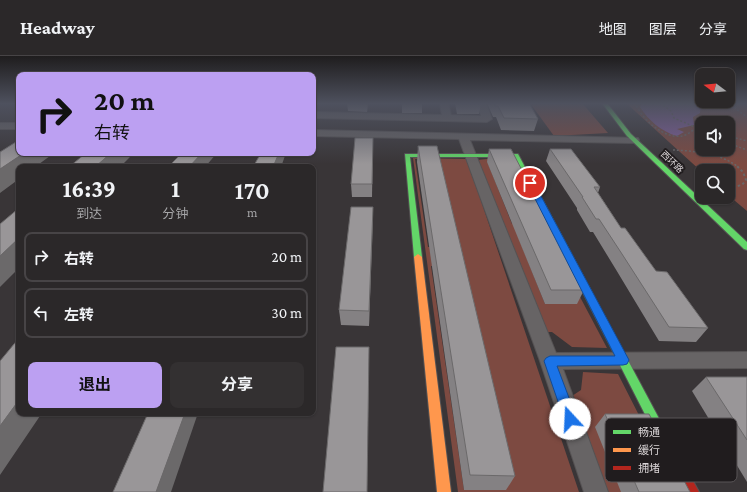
<!DOCTYPE html>
<html lang="zh">
<meta charset="utf-8">
<style>
body{margin:0;font-family:"Crimson Pro","Noto Sans SC",serif;background:#333031;color:#f1f3f6;height:100vh;display:flex;flex-direction:column;font-size:15px;white-space:nowrap}
*{box-sizing:border-box;margin:0}
p{font-size:13px;color:#a6a6a8}
.icon{flex:none;width:22px;height:22px;fill:none;stroke:currentColor;stroke-width:2;stroke-linecap:round;stroke-linejoin:round}
.map{position:relative;flex:1;overflow:hidden}
.sheet{position:absolute;left:16px;top:108px;width:300px;height:252px;display:flex;flex-direction:column;background:#2b2829;border-radius:8px;box-shadow:0 1px 3px #0004,0 0 0 1px #474446}
.sheet>*{flex:none}
.top-card{position:absolute;left:16px;top:16px;width:300px;height:84px;border-radius:8px;box-shadow:0 1px 3px #0004,0 0 0 1px #474446;background:#bca0f2;color:#111;overflow:hidden}
.needle{width:26px;rotate:286deg}
.controls{position:absolute;left:695px;top:12px;display:grid;gap:8px}
.controls a{display:grid;place-items:center;width:40px;height:40px;border-radius:8px;background:#2b2829;box-shadow:0 1px 3px #0004,0 0 0 1px #474446;font-size:20px}
.pin{position:absolute;display:grid;place-items:center;width:34px;height:34px;color:#fff;margin:-17px;border:2px solid #fff;border-radius:50%;box-shadow:0 1px 4px #0007}
.me{position:absolute;width:44px;margin:-22px;rotate:340deg;stroke-linejoin:round;filter:drop-shadow(0 0 3px #0008)}
.turn{display:flex;align-items:center;gap:14px;height:84px;padding:0 12px;font-size:18px}
.turn .icon{width:52px;height:52px;stroke-width:2.5}
.turn b{display:block;font-size:28px;line-height:34px}
.eta{display:flex;justify-content:space-evenly;align-items:center;height:68px;text-align:center}
.eta b{font-size:24px;font-weight:700;line-height:28px}
.primary-button{display:flex;gap:8px;margin-top:auto;padding:8px 12px}
.primary-button a{flex:1;height:46px;border-radius:8px;background:#bca0f2;color:#111;font-size:16px;font-weight:700;line-height:46px;text-align:center}
.primary-button a+a{background:#333031;color:#f1f3f6}
ul{padding:0;list-style:none}
li{display:flex;align-items:center;gap:12px;height:50px;margin:0 8px 6px;padding:0 4px;border:2px solid #474446;border-radius:8px}
li div{flex:1}
li b{display:block;font-size:15px}
li em{font-style:normal}
header{display:flex;align-items:center;gap:24px;box-sizing:border-box;height:56px;padding:0 20px;background:#2b2829;border-bottom:1px solid #474446}
header strong{font-size:19px}
nav{display:flex;gap:22px;margin-inline-start:auto;font-size:14px}
.map>svg:first-child{display:block}
.green{fill:#7d4a41;fill-rule:evenodd}
.water{fill:#845fa0}
.lines{fill:none;stroke-linecap:round;stroke-linejoin:round}
.street-casing{stroke:#555253;stroke-width:2}
.fast-casing{stroke:#555253;stroke-width:2}
.slow-casing{stroke:#555253;stroke-width:2}
.jam-casing{stroke:#555253;stroke-width:2}
.path-far1{stroke:#696768;stroke-width:1.5;stroke-dasharray:2 2;stroke-linecap:butt}
.path{stroke:#696768;stroke-width:2;stroke-dasharray:2.5 2.5;stroke-linecap:butt}
.street{fill:#676465;fill-rule:evenodd}
.fast{fill:#63d668;fill-rule:evenodd}
.slow{fill:#ff974d;fill-rule:evenodd}
.jam{fill:#b3261e;fill-rule:evenodd}
.wall{fill:#848183}
.shaded-wall{fill:#6b696a}
.building{fill:#999698;stroke:#6b696a}
.route{fill:#1a73e8;stroke:#114b97}
.labels{text-anchor:middle;dominant-baseline:central;stroke-width:4;stroke-linejoin:round;paint-order:stroke}
.far-street-label{font-size:9px;fill:#dad5d7;stroke:#201c1e}
.key{fill:#201c1e;stroke:#585456;stroke-width:1}
.key-label{font-size:11px;fill:#dad5d7}
</style>
<header>
<strong>Headway</strong>
<nav><a>地图</a><a>图层</a><a>分享</a></nav>
</header>
<div class="map">
<svg width="747" height="436" viewBox="0 0 747 436">
<rect width="100%" height="100%" fill="#393537"/>
<g class="green">
<path d="M530 47H582L608 77 554 80Z"/>
<path d="M626 47H747V155L728 139V115L702 116ZM702 67H728V93H702Z"/>
<path d="M506 101 607 292 572 291 552 276H545L477 104ZM487 105H508L512 168ZM517 178 577 248H545Z"/>
<path d="M413 102 467 103 579 436H458ZM415 103H435L453 191H428ZM431 210 458 211 506 434H464Z"/>
<path d="M583 316 618 318 678 436H605L569 342 581 334Z"/>
</g>
<path class="water" d="M642 47H700L701 48 700 57 693 61 694 69 677 73 684 76 677 80C662 76 648 64 640 51Z"/>
<g class="lines">
<defs>
<g id="street">
<path d="M440 47H448L451 59 481 60 477 47H486L492 63 487 66 313 62V56L442 59Z"/>
<rect x="0" y="67" width="19" height="6"/>
<path d="M313 74 638 82 639 84 638 86 634 87 470 84 556 297 747 296V312L563 313 608 436H584L540 305 459 83 313 80Z"/>
</g>
<g id="fast">
<path d="M602 47H607L631 78 747 186V194L744 193 627 80Z"/>
<path d="M405 98H518L663 370 665 374 663 378 659 380 655 378 514 101H410L422 201 418 204 414 201Z"/>
</g>
<path id="slow" d="M418 198 422 201 451 436H437L414 201Z"/>
<path id="jam" d="M659 368 663 370 699 436H684L653 374 655 370Z"/>
</defs>
<use href="#street" class="street-casing"/>
<use href="#fast" class="fast-casing"/>
<use href="#slow" class="slow-casing"/>
<use href="#jam" class="jam-casing"/>
<g class="path-far1">
<path d="M638 47 636 49C643 64 664 83 682 80 687 79 692 75 696 72"/>
<path d="M660 47 671 55 674 62 702 74"/>
<path d="M733 47 736 53 747 61"/>
<path d="M728 80 747 85"/>
<path d="M728 87 747 94"/>
<path d="M673 94C694 95 721 97 738 111"/>
<path d="M708 98 709 93"/>
</g>
<path class="path" d="M728 132 742 129 746 124 743 116 737 110"/>
<use href="#street" class="street"/>
<use href="#fast" class="fast"/>
<use href="#slow" class="slow"/>
<use href="#jam" class="jam"/>
</g>
<g class="wall">
<path d="M347 47H368L367 56 348 55Z"/>
<rect x="402" y="47" width="20" height="10"/>
<path d="M455 47H481L479 58H457Z"/>
<path d="M487 47H529L538 63 534 75 501 74 496 61H493Z"/>
<path d="M373 82 372 141H352L351 128Z"/>
<path d="M418 90 515 420 506 434H464L417 106Z"/>
<path d="M489 93 584 234 577 248H545L487 106Z"/>
<path d="M550 93 600 131 598 137 621 172 656 215 708 272 696 286 659 285 615 212 593 176H590L577 154V152L546 105Z"/>
<path d="M373 151 369 270 341 269 339 254Z"/>
<path d="M706 321H747V426L692 335Z"/>
<path d="M605 358 690 436H621L595 371Z"/>
</g>
<g class="shaded-wall">
<path d="M313 47H318L315 55H313Z"/>
<path d="M367 47H368L367 56Z"/>
<path d="M24 97H54L35 111H19V123L0 137V113Z"/>
<path d="M111 97H134L120 111H95Z"/>
<path d="M202 97H217L205 111H189Z"/>
<path d="M279 97H286L281 111H273Z"/>
<path d="M373 151V165L369 270V255Z"/>
<path d="M19 182V212L0 231V200Z"/>
<path d="M19 344V357H42L0 419V370Z"/>
<path d="M185 357H198L171 436H156Z"/>
</g>
<g class="building">
<path d="M494 47H529L538 63 504 62 498 50H495Z"/>
<path d="M355 82H373L372 128H351Z"/>
<path d="M19 84V97H24L0 113V96Z"/>
<path d="M418 90H437L515 420 470 419Z"/>
<path d="M489 93H511L584 234H551Z"/>
<path d="M550 93H571L600 131H594L621 172H625L656 215 667 216 708 272 669 271 622 198 599 163H596L582 141H583Z"/>
<path d="M86 97H111L95 111H69Z"/>
<path d="M182 97H202L189 111H168Z"/>
<path d="M261 97H279L273 111H253Z"/>
<path d="M351 151H373L369 255 339 254Z"/>
<path d="M19 152V182L0 200V168Z"/>
<path d="M19 282V344L0 370V305Z"/>
<path d="M336 291H369L367 436H323Z"/>
<path d="M706 321H747V384Z"/>
<path d="M148 357H185L156 436H113Z"/>
<path d="M605 358H649L690 436H639Z"/>
</g>
<linearGradient id="sky" x2="0" y2="1"><stop stop-color="#1f1d1e"/><stop offset="0.44" stop-color="#4e515e"/><stop offset="1" stop-color="#4e515e" stop-opacity="0"/></linearGradient>
<rect width="747" height="108" fill="url(#sky)"/>
<path class="route" d="M528 125 534 127 629 304 627 308 623 309 557 310 577 363 575 367 570 369 566 367 564 363 544 305 546 302 550 300H615L527 127Z"/>
<g class="labels">
<g class="far-street-label">
<text transform="translate(672 106) rotate(44)">西环路</text>
</g>
</g>
<rect x="605" y="362" width="132" height="64" rx="6" class="key"/>
<rect x="613" y="374" width="18" height="4" fill="#63d668"/>
<rect x="613" y="392" width="18" height="4" fill="#ff974d"/>
<rect x="613" y="410" width="18" height="4" fill="#b3261e"/>
<g class="key-label">
<text x="638" y="380">畅通</text>
<text x="638" y="398">缓行</text>
<text x="638" y="416">拥堵</text>
</g>
</svg>
<div class="controls">
<a><svg class="needle" viewBox="-14 -14 28 28"><path d="M0-13l5 13h-10z" fill="#e53935"/><path d="M0 13l5-13h-10z" fill="#a6a6a8"/></svg></a>
<a><svg class="icon" aria-label="sound" viewBox="0 0 24 24"><path d="M4 9h4l5-4v14l-5-4H4zM17 9q2 3 0 6"/></svg></a>
<a><svg class="icon" aria-label="search" viewBox="0 0 24 24"><circle cx="10" cy="10" r="6"/><path d="M15 15l6 6"/></svg></a>
</div>
<div class="pin" style="left:530px;top:127px;background:#d93025"><svg class="icon" aria-label="arrive" viewBox="0 0 24 24"><path d="M6 21V4h12l-3 4 3 4H6"/></svg></div>
<svg class="me" style="left:570px;top:363px" viewBox="-20 -20 40 40"><circle r="19" fill="#fff"/><path d="M0-13L10 11 0 6-10 11z" fill="#1a73e8"/></svg>
<div class="top-card">
<div class="turn"><svg class="icon" aria-label="right" viewBox="0 0 24 24"><path d="M7 20v-9h11M14 6l5 5-5 5"/></svg><div><b>20 m</b>右转</div></div>
</div>
<section class="sheet">
<div class="eta">
<div><b>16:39</b><p>到达</p></div>
<div><b>1</b><p>分钟</p></div>
<div><b>170</b><p>m</p></div>
</div>
<ul>
<li><svg class="icon" aria-label="right" viewBox="0 0 24 24"><path d="M7 20v-9h11M14 6l5 5-5 5"/></svg><div><b>右转</b></div><em>20 m</em></li>
<li><svg class="icon" aria-label="left" viewBox="0 0 24 24"><path d="M17 20v-9H6M10 6l-5 5 5 5"/></svg><div><b>左转</b></div><em>30 m</em></li>
</ul>
<div class="primary-button"><a>退出</a><a>分享</a></div>
</section>
</div>
